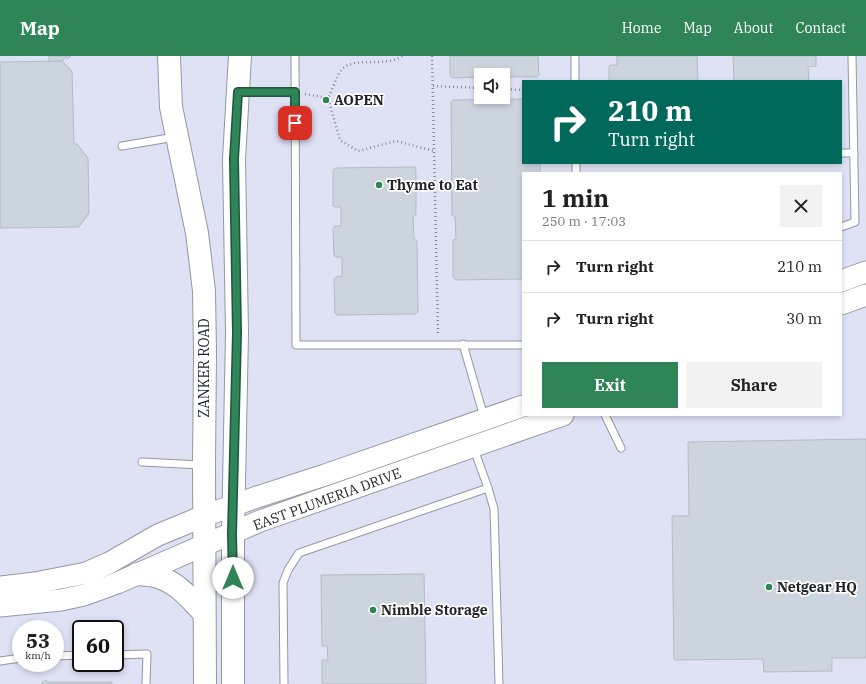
<!DOCTYPE html>
<meta charset="utf-8">
<style>
body{margin:0;font-family:"IBM Plex Serif",serif;background:#f2f2f2;color:#222;height:100vh;display:flex;flex-direction:column;font-size:15px;white-space:nowrap}
*{box-sizing:border-box;margin:0}
p{font-size:13px;color:#767676}
.icon{flex:none;width:22px;height:22px;fill:none;stroke:currentColor;stroke-width:2;stroke-linecap:round;stroke-linejoin:round}
.map{position:relative;flex:1;overflow:hidden}
.side{position:absolute;left:522px;top:116px;width:320px;height:244px;display:flex;flex-direction:column;background:#fff;border-radius:0px;box-shadow:0 2px 6px #0003}
.side>*{flex:none}
.hud{position:absolute;left:522px;top:24px;width:320px;height:84px;border-radius:0px;box-shadow:0 2px 6px #0003;background:#00695c;color:#fff;overflow:hidden}
.buttons{position:absolute;left:474px;top:12px;display:grid;gap:8px}
.buttons a{display:grid;place-items:center;width:36px;height:36px;border-radius:0px;background:#fff;box-shadow:0 2px 6px #0003;font-size:20px}
.speed{position:absolute;left:12px;top:564px;display:flex;gap:8px;font-size:20px;font-weight:700;text-align:center}
.speed>*{display:grid;place-content:center;width:52px;height:52px;border-radius:50%;background:#fff;box-shadow:0 2px 6px #0003;line-height:1}
.speed small{font-size:10px;font-weight:400}
.speed .limit{border:2px solid #111;border-radius:6px;background:#fff;color:#111}
.pin{position:absolute;display:grid;place-items:center;width:34px;height:34px;color:#fff;margin:-17px;border-radius:8px;box-shadow:0 2px 6px #0006}
.me{position:absolute;width:44px;margin:-22px;rotate:0deg;stroke-linejoin:round;filter:drop-shadow(0 0 3px #0008)}
.turn{display:flex;align-items:center;gap:14px;height:84px;padding:0 20px;font-size:18px}
.turn .icon{width:52px;height:52px;stroke-width:2.5}
.turn b{display:block;font-size:28px;line-height:34px}
.round{display:grid;place-items:center;flex:none;width:42px;height:42px;border-radius:0px;background:#f2f2f2}
.head{display:flex;align-items:center;justify-content:space-between;height:68px;padding:0 20px}
h1{font-size:24px;font-weight:700;line-height:30px}
.button{display:flex;gap:8px;margin-top:auto;padding:8px 20px}
.button a{flex:1;height:46px;border-radius:0px;background:#308558;color:#fff;font-size:16px;font-weight:700;line-height:46px;text-align:center}
.button a+a{background:#f2f2f2;color:#222}
ul{padding:0;list-style:none}
li{display:flex;align-items:center;gap:12px;height:52px;padding:0 20px;border-top:1px solid #e0e0e0}
li div{flex:1}
li b{display:block;font-size:15px}
li em{font-style:normal}
header{display:flex;align-items:center;gap:24px;box-sizing:border-box;height:56px;padding:0 20px;background:#308558;color:#fff}
header strong{font-size:19px}
nav{display:flex;gap:22px;margin-inline-start:auto;font-size:14px}
.map>svg:first-child{display:block}
.built{fill:#dfe2f5;fill-rule:evenodd}
.building{fill:#ccd4de;stroke:#b3bbc5}
.lines{fill:none;stroke-linecap:round;stroke-linejoin:round}
.lane-casing{stroke:#9597a2;stroke-width:9}
.secondary-casing{stroke:#9597a2;stroke-width:23}
.primary-casing{stroke:#9597a2;stroke-width:24}
.path{stroke:#898b93;stroke-width:2.5;stroke-dasharray:1 3;stroke-linecap:butt}
.lane{stroke:#fff;stroke-width:7}
.secondary{stroke:#fff;stroke-width:21}
.primary{stroke:#fff;stroke-width:22}
.route-casing{stroke:#1f5639;stroke-width:10}
.route{stroke:#308558;stroke-width:7}
.poi-dot{fill:#308558;stroke:#fff;stroke-width:1.5}
.labels{text-anchor:middle;dominant-baseline:central;stroke-width:3.5;stroke-linejoin:round;paint-order:stroke}
.poi-label{font-size:14px;font-weight:bold;fill:#232428;stroke:#fff;text-anchor:start}
.street-label{font-size:14px;fill:#232428;stroke:#fff}
</style>
<header>
<strong>Map</strong>
<nav><a>Home</a><a>Map</a><a>About</a><a>Contact</a></nav>
</header>
<div class="map">
<svg width="866" height="628" viewBox="0 0 866 628">
<rect width="100%" height="100%" fill="#eef0fc"/>
<path class="built" d="M0 0H866V628H0ZM481 19H503V41H481ZM523 25H841V107H523ZM523 117H841V359H523ZM21 573H55V607H21ZM81 573H115V607H81Z"/>
<g class="building">
<path d="M49 0H71L68 3 66 1 62 5 49 6Z"/>
<path d="M450 0H538L539 19 537 21H503V19H481V21L453 22 450 20Z"/>
<path d="M617 0H697L698 25H609V11L610 9H617Z"/>
<path d="M733 0H816V10L808 11 809 25H734Z"/>
<path d="M62 5 72 15 74 88H77L88 102 89 157 79 171 0 172V6Z"/>
<path d="M523 43V107H540V117H523V223L456 224 453 221V184L456 183 455 161 452 159 451 46 453 44Z"/>
<path d="M415 111 416 114V159L413 161 414 183 417 185 418 256 415 258 337 259 335 257 334 223 336 221 342 220V201H336L334 199 333 173 335 170H341V151H335L333 150V114L335 112Z"/>
<path d="M866 383V602H832V615L764 616 763 603 674 604 672 460H689L688 386Z"/>
<path d="M424 518 426 628H322V604H328L327 590H322L321 519Z"/>
<path d="M46 624 48 626H112V628H41Z"/>
</g>
<g class="lines">
<defs>
<g id="lane">
<path d="M295 0 296 289H523"/>
<path d="M575 0V25"/>
<path d="M239 36H295"/>
<path d="M122 90 175 81"/>
<path d="M841 97H854"/>
<path d="M576 107V117"/>
<path d="M841 171 855 166 852 0"/>
<path d="M463 288 484 361"/>
<path d="M605 359 621 392"/>
<path d="M474 393 488 432 494 453 499 628"/>
<path d="M142 406 201 409"/>
<path d="M115 599 147 598 146 628"/>
<path d="M55 600 81 599"/>
<path d="M0 605 21 602"/>
<path d="M284 628 283 527 288 514 299 497 488 432"/>
</g>
<g id="secondary">
<path d="M841 225 866 216"/>
<path d="M841 248 866 239"/>
<path d="M0 531 35 527 86 517 109 507 158 479 204 460 257 441 325 419 523 350"/>
<path d="M0 550 61 544 84 539 117 527 260 465 563 359"/>
</g>
<g id="primary">
<path d="M169 0 171 51 197 177 204 235 205 296 204 409 205 628"/>
<path d="M137 518C145 519 154 519 161 522 179 528 192 545 204 557"/>
<path d="M233 628V478L237 277 234 103 240 0"/>
</g>
</defs>
<use href="#lane" class="lane-casing"/>
<use href="#secondary" class="secondary-casing"/>
<use href="#primary" class="primary-casing"/>
<g class="path">
<path d="M402 0C385 12 356 0 342 13 336 21 333 33 328 42L340 84 358 95 396 85 434 95"/>
<path d="M432 0 438 279"/>
<path d="M433 30 481 32"/>
<path d="M503 33 523 34"/>
<path d="M305 38 328 42"/>
</g>
<use href="#lane" class="lane"/>
<use href="#secondary" class="secondary"/>
<use href="#primary" class="primary"/>
</g>
<g class="lines">
<defs>
<path id="route" d="M233 522 232 478 237 277 234 103 238 36H295V67"/>
</defs>
<use href="#route" class="route-casing"/>
<use href="#route" class="route"/>
</g>
<g class="poi-dot">
<circle cx="326" cy="44" r="4"/>
<circle cx="379" cy="129" r="4"/>
<circle cx="769" cy="531" r="4"/>
<circle cx="373" cy="554" r="4"/>
</g>
<g class="labels">
<g class="poi-label">
<text x="334" y="44">AOPEN</text>
<text x="387" y="129">Thyme to Eat</text>
<text x="777" y="531">Netgear HQ</text>
<text x="381" y="554">Nimble Storage</text>
</g>
<g class="street-label">
<text transform="translate(204 312) rotate(-90)">ZANKER ROAD</text>
<text transform="translate(327 443) rotate(-20)">EAST PLUMERIA DRIVE</text>
</g>
</g>
</svg>
<div class="buttons">
<a><svg class="icon" aria-label="sound" viewBox="0 0 24 24"><path d="M4 9h4l5-4v14l-5-4H4zM17 9q2 3 0 6"/></svg></a>
</div>
<div class="speed"><div>53<small>km/h</small></div><div class="limit">60</div></div>
<div class="pin" style="left:295px;top:67px;background:#d93025"><svg class="icon" aria-label="arrive" viewBox="0 0 24 24"><path d="M6 21V4h12l-3 4 3 4H6"/></svg></div>
<svg class="me" style="left:233px;top:522px" viewBox="-20 -20 40 40"><circle r="19" fill="#fff"/><path d="M0-13L10 11 0 6-10 11z" fill="#308558"/></svg>
<div class="hud">
<div class="turn"><svg class="icon" aria-label="right" viewBox="0 0 24 24"><path d="M7 20v-9h11M14 6l5 5-5 5"/></svg><div><b>210 m</b>Turn right</div></div>
</div>
<section class="side">
<div class="head"><div><h1>1 min</h1><p>250 m · 17:03</p></div><a class="round"><svg class="icon" aria-label="close" viewBox="0 0 24 24"><path d="M6 6l12 12M18 6L6 18"/></svg></a></div>
<ul>
<li><svg class="icon" aria-label="right" viewBox="0 0 24 24"><path d="M7 20v-9h11M14 6l5 5-5 5"/></svg><div><b>Turn right</b></div><em>210 m</em></li>
<li><svg class="icon" aria-label="right" viewBox="0 0 24 24"><path d="M7 20v-9h11M14 6l5 5-5 5"/></svg><div><b>Turn right</b></div><em>30 m</em></li>
</ul>
<div class="button"><a>Exit</a><a>Share</a></div>
</section>
</div>
